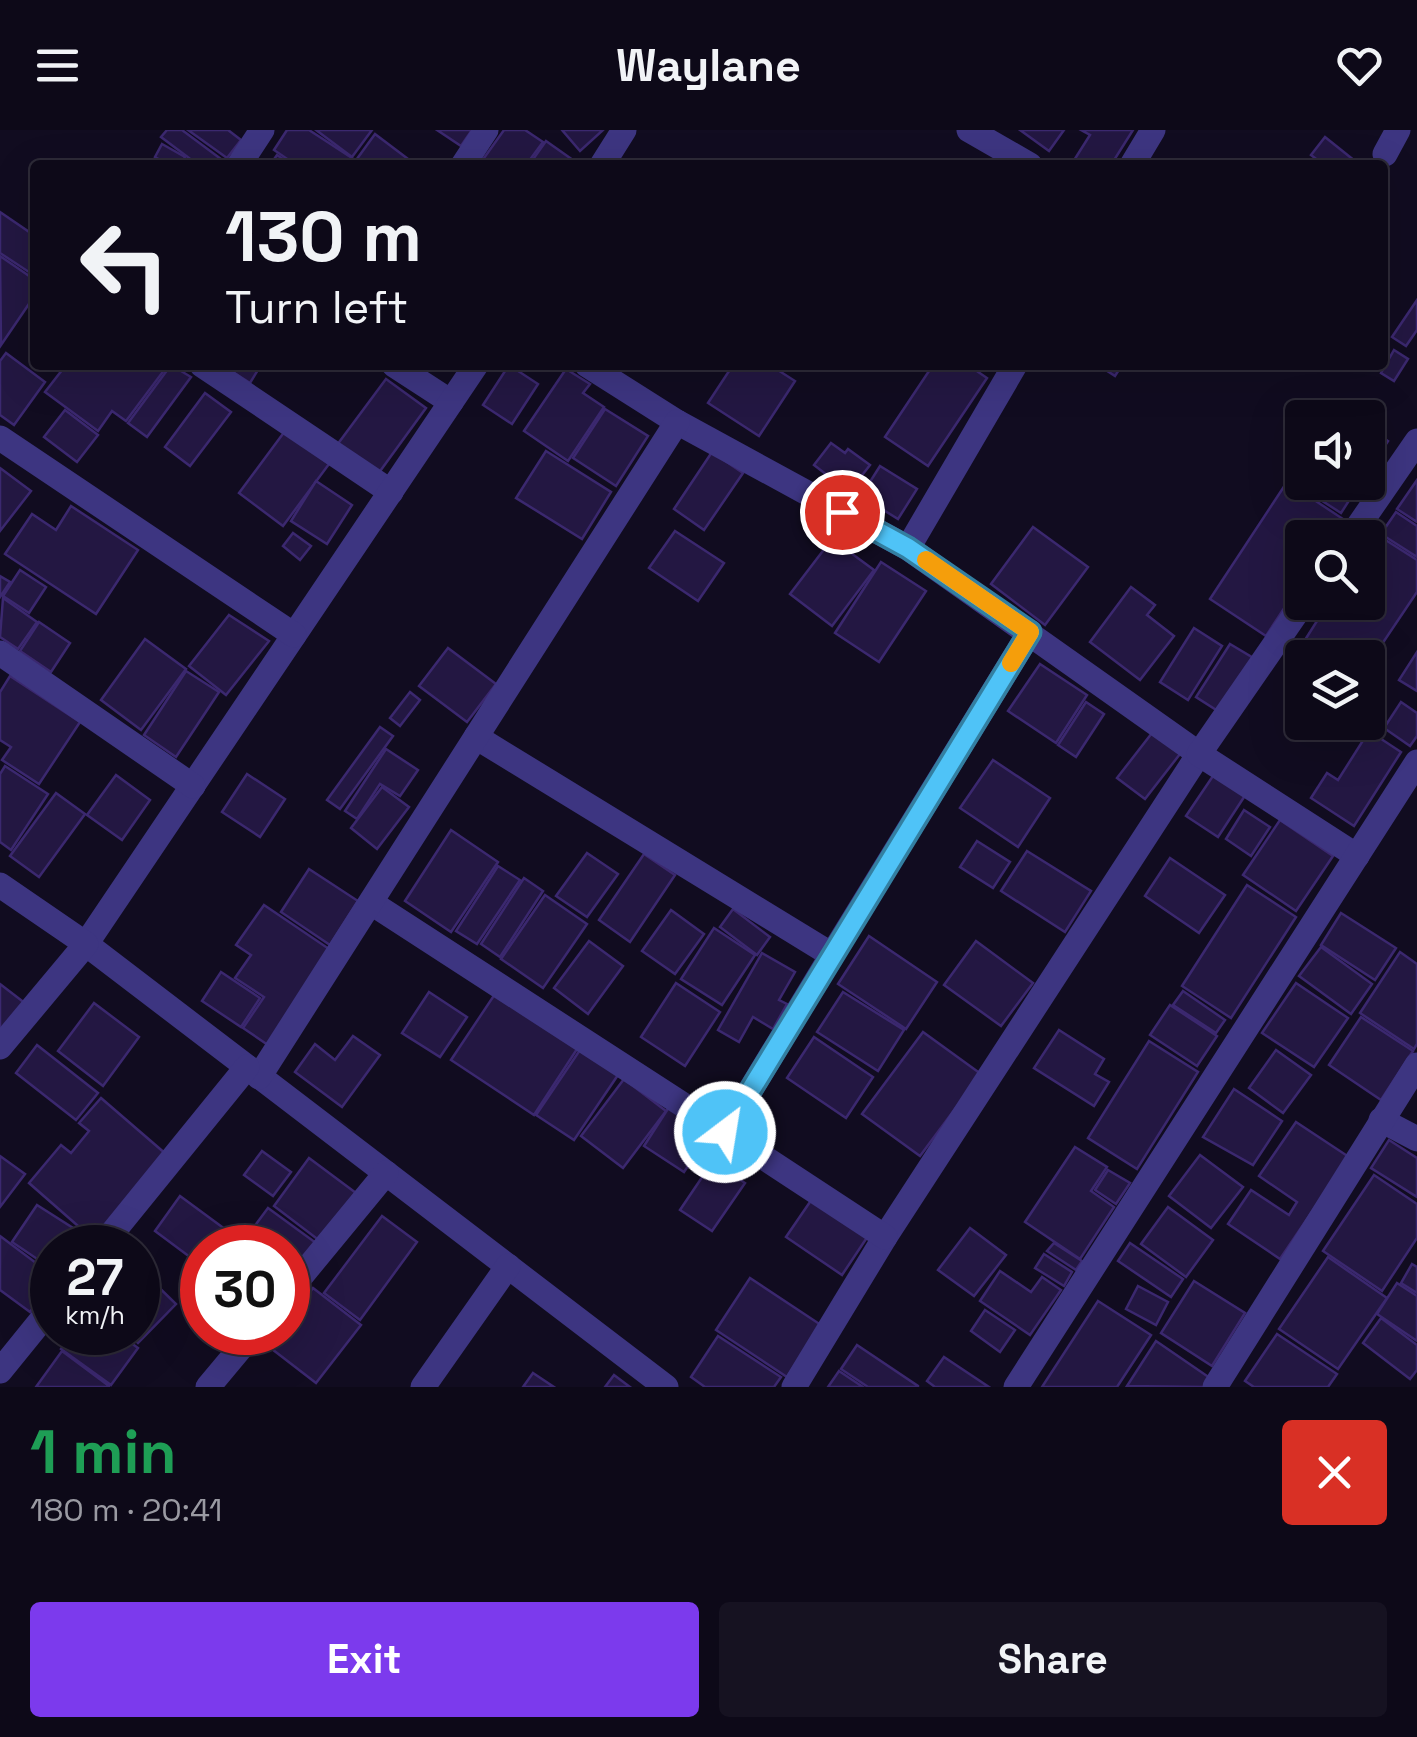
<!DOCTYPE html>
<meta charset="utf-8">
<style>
body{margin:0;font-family:"Space Grotesk",sans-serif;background:#161221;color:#f1f3f6;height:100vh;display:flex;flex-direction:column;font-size:38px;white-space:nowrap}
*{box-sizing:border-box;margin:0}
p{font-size:32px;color:#9a9aa2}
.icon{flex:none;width:55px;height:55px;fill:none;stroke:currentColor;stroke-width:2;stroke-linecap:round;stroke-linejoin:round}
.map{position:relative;height:1257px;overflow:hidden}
.drawer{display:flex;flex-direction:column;background:#0d0918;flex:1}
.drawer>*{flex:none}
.guide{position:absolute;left:30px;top:30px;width:1358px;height:210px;border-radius:10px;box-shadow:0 10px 40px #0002,0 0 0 2px #2d2a37;background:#0d0918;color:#f1f3f6;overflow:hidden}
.tools{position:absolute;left:1285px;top:270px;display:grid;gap:20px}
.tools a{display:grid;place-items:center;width:100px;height:100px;border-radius:10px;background:#0d0918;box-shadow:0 10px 40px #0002,0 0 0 2px #2d2a37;font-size:50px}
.speed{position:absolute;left:30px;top:1095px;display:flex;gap:20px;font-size:50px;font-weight:700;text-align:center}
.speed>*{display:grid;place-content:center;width:130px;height:130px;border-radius:50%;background:#0d0918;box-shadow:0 10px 40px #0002,0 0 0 2px #2d2a37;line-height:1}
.speed small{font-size:25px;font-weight:400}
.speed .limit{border:15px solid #d22;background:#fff;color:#111}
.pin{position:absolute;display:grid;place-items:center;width:85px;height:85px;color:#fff;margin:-42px;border:5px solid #fff;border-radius:50%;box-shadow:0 2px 10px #0007}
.me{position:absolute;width:110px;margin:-55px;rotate:31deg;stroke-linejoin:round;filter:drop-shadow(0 0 8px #0008)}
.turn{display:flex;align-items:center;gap:35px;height:210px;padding:0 30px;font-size:45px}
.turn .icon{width:130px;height:130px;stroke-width:2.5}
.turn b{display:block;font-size:70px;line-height:85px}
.round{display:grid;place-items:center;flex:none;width:105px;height:105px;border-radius:10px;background:#161221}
.head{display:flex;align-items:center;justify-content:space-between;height:170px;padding:0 30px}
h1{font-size:60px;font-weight:800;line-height:75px;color:#1e9e55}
.button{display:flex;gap:20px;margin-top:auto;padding:20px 30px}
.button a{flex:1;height:115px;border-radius:10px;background:#7c3aed;color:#fff;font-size:40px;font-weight:800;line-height:115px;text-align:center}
.button a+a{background:#161221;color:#f1f3f6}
header{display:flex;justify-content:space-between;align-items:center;height:130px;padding:0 30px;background:#0d0918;font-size:45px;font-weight:800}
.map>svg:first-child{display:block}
.building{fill:#231742;stroke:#3b286f;stroke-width:2.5}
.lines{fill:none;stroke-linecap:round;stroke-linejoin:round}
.minor{stroke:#3d3581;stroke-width:25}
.route-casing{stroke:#337fa1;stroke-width:25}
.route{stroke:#4fc3f7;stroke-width:18}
.slow{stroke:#f59e0b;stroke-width:18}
</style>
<header><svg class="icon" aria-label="menu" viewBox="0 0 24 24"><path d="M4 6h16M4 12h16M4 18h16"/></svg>Waylane<svg class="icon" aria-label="heart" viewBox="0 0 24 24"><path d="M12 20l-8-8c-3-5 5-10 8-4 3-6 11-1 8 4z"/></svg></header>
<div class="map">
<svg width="1417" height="1257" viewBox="0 0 1417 1257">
<rect width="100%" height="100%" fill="#110c20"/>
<g class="building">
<path d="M167 0H182L229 35H184L189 28 161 7Z"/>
<path d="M188 0H228L241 10 227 28Z"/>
<path d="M287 0H309L352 28 347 35H296L274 20Z"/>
<path d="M316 0H372L352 27Z"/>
<path d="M437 0H472L461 16Z"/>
<path d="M504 0H525L543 12 526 35H479Z"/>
<path d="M562 0H603L580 21Z"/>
<path d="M1020 0H1064L1049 21Z"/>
<path d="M1081 0H1133L1111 35H1071L1090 5Z"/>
<path d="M375 4 416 35H357L354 33Z"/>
<path d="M1325 7 1360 35H1324L1311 25Z"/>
<path d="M546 11 580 35H529Z"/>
<path d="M162 14 185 27 181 35H169L155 27Z"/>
<path d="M277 25 292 35H270Z"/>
<path d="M0 82 35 106V146L0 123Z"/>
<path d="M0 126 35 150V165L1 215Z"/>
<path d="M1417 170V200L1406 216 1392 207Z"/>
<path d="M1394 220 1408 229 1394 251 1381 243Z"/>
<path d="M6 223 45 252 14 295 0 285V231Z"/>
<path d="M66 235H168L126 291 112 281 98 301 45 262Z"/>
<path d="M171 235 191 247 147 307 128 293Z"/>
<path d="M222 235H261L250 253Z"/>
<path d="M509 235 538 254 512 294 483 275Z"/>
<path d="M733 235H770L795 251 759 306 708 273Z"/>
<path d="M933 235H968L987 248 928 336 885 307Z"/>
<path d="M1098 235H1122L1115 246Z"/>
<path d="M566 239 590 254 583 263 604 277 568 331 524 301Z"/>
<path d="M386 249 426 278 378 344 337 315Z"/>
<path d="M205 263 231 282 190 336 165 317Z"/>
<path d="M1332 275 1352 288H1323Z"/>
<path d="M605 279 648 306 616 356 573 328Z"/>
<path d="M65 280 98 305 77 332 44 307Z"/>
<path d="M1368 298 1388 311 1368 342Z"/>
<path d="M285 301 329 334 283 396 239 363Z"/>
<path d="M831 313 845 323 848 319 870 335 849 362 814 335Z"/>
<path d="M1302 320V352H1361L1341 383 1285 347Z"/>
<path d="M546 321 611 362 582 409 516 368Z"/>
<path d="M712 322 743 343 704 400 674 379Z"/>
<path d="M880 336 917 359 898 389 861 366Z"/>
<path d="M0 338 31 361 0 401Z"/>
<path d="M1417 350V392L1397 379Z"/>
<path d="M316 351 352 375 327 414 291 391Z"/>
<path d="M1287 352 1343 389 1331 408H1302V451L1266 506 1210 469Z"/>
<path d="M71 376 138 420 96 484 5 424 32 384 56 400Z"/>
<path d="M1396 382 1417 396V427L1381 404Z"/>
<path d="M1033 397 1088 437 1045 495 991 454Z"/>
<path d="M675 401 724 433 698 471 649 438Z"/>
<path d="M1373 402 1417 430V462L1368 535V528H1308L1298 521 1329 472H1368V411Z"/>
<path d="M293 403 311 416 300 430 283 416Z"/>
<path d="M832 409 874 440 832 496 790 464Z"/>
<path d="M881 432 926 461 879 532 835 503Z"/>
<path d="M20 440 46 457 29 483 3 466Z"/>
<path d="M0 446 10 452 0 467Z"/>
<path d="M1131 457 1155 475 1147 485 1174 506 1140 550 1090 512Z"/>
<path d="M3 468 37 492 18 519 0 507Z"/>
<path d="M229 485 269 511 226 565 189 536Z"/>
<path d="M39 492 70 513 51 542 20 521Z"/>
<path d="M1194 498 1222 516 1188 570 1160 552Z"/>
<path d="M145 509 186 539 141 600 101 570Z"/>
<path d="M1230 514 1255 529 1221 583 1196 567Z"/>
<path d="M448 518 496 554 467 592 419 556Z"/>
<path d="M1417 522V561L1399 550Z"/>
<path d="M1040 534 1087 565 1056 613 1008 581Z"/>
<path d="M186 541 219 562 176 627 144 605Z"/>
<path d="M10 546 80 592 39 654 2 630 11 617 0 610V562Z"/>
<path d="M410 562 420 570 400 596 390 588Z"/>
<path d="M1086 572 1104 584 1076 627 1058 615Z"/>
<path d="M1401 572 1417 583V606L1410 616 1384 598Z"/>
<path d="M380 597 393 606 340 679 327 670Z"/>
<path d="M1369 601 1401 622 1354 696 1311 668 1327 643 1338 650Z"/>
<path d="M1152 603 1180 624 1145 669 1117 648Z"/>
<path d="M386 619 418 640 400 666 380 654 357 689 345 681Z"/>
<path d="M993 630 1050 668 1018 717 960 678Z"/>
<path d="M5 636 48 664 11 720 0 712V644Z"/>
<path d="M1215 643 1246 664 1218 707 1186 686Z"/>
<path d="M247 644 285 669 260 707 222 682Z"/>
<path d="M116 645 150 670 122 710 87 685Z"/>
<path d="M382 657 409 677 377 719 351 698Z"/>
<path d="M56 663 85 684 39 747 10 726Z"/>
<path d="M1244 680 1270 697 1251 726 1226 709Z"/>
<path d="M1280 690 1333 726 1296 781 1243 745Z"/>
<path d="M451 700 498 732 451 802 405 771Z"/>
<path d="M977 711 1010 732 993 758 960 737Z"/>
<path d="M1027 721 1091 761 1065 802 1001 761Z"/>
<path d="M587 723 618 744 587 787 556 766Z"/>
<path d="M644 724 675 745 630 812 599 790Z"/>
<path d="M1170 728 1225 765 1199 803 1145 766Z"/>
<path d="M498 736 520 750 477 814 456 801Z"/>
<path d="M309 739 358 771 330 815 281 782Z"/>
<path d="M524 748 543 761 500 827 481 814Z"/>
<path d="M1247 755 1296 787 1231 888 1182 856Z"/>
<path d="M545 765 587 794 543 858 501 829Z"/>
<path d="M264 775 332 821 268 915 243 898 264 867 235 848 251 825 236 815Z"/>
<path d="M733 779 770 807 757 825 720 797Z"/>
<path d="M671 780 704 804 675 844 642 821Z"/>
<path d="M1341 783 1396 818 1375 850 1321 815Z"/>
<path d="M714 798 755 825 722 875 681 849Z"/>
<path d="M869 806 937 852 906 899 838 854Z"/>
<path d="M589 811 623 836 588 884 554 858Z"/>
<path d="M976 811 1033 853 1001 896 944 855Z"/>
<path d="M1321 817 1372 854 1351 884 1299 846Z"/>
<path d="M1400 822 1417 834V914L1414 919 1360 883Z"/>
<path d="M762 823 795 842 779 870 787 874 773 899 753 887 739 912 718 900Z"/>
<path d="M221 842 260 868 241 897 202 871Z"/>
<path d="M676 853 720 882 685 936 641 907Z"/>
<path d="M1296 853 1348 888 1314 937 1262 903Z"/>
<path d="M0 854 26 874 0 907Z"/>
<path d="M497 861 579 916 534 985 451 930Z"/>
<path d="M1183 861 1225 890 1216 903 1173 875Z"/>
<path d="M429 862 467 887 440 927 402 903Z"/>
<path d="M843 862 904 900 878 941 817 902Z"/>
<path d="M94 873 139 907 103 956 58 921Z"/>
<path d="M1170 875 1217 906 1197 936 1150 905Z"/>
<path d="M1361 887 1413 921 1381 970 1329 935Z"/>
<path d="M1059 900 1104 929 1095 944 1109 952 1094 976 1034 938Z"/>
<path d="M923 902 981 944 920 1026 862 984Z"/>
<path d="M353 906 380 925 342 977 295 942 315 914 335 930Z"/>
<path d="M814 907 873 947 846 988 787 948Z"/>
<path d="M1149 911 1198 942 1137 1039 1088 1008Z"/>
<path d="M37 915 98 963 76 990 16 943Z"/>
<path d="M582 917 620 942 574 1010 536 985Z"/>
<path d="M1276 920 1311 945 1283 983 1249 958Z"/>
<path d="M624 949 666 981 623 1038 581 1006Z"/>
<path d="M1234 959 1282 991 1253 1035 1203 1007Z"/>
<path d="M101 968 167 1025 94 1110 29 1053 61 1015 71 1023 89 1001 79 993Z"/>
<path d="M671 974 712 1001 684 1042 644 1016Z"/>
<path d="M1296 992 1349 1027 1280 1129 1228 1094 1251 1060 1289 1085 1297 1072 1259 1046Z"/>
<path d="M1389 1010 1417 1028V1067L1371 1038Z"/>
<path d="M1075 1017 1107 1037 1091 1061 1114 1077 1080 1129 1025 1092Z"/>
<path d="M262 1021 291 1042 273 1066 244 1045Z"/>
<path d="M1200 1025 1243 1057 1211 1098 1169 1066Z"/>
<path d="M0 1026 25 1044 0 1077Z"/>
<path d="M309 1028 356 1063 320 1111 274 1076Z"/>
<path d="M713 1031 745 1053 712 1101 680 1080Z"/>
<path d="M1108 1040 1130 1053 1116 1074 1095 1060Z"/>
<path d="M1374 1045 1417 1074V1108L1382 1161 1323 1121Z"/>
<path d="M180 1066 233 1105 223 1118H202V1136L155 1101Z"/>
<path d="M812 1069 868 1106 842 1145 786 1107Z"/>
<path d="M37 1075 84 1105 76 1118H52V1139L12 1112Z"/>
<path d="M1168 1077 1213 1110 1186 1147 1141 1114Z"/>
<path d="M268 1078 316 1113 293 1144 288 1141V1118H256L245 1109Z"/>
<path d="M382 1086 417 1112 360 1190 324 1163Z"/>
<path d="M970 1098 1006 1125 974 1166 938 1140Z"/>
<path d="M0 1106 52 1145V1152L30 1182 0 1160Z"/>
<path d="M1054 1113 1082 1131 1076 1140 1047 1121Z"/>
<path d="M1130 1113 1183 1149 1171 1167 1118 1131Z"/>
<path d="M1044 1124 1072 1142 1064 1156 1035 1138Z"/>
<path d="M1328 1127 1387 1168 1338 1239 1279 1199Z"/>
<path d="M1412 1134 1417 1137V1163L1401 1153Z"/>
<path d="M138 1137 176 1174 138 1213 127 1202H138Z"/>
<path d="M1000 1141 1031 1162 1042 1147 1061 1160 1030 1205 980 1171Z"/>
<path d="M750 1148 821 1195 787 1247 716 1200Z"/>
<path d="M1194 1151 1245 1183 1212 1236 1161 1203Z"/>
<path d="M1397 1153 1417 1166V1211L1377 1184Z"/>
<path d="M1138 1156 1168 1172 1156 1195 1126 1179Z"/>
<path d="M313 1158 361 1195 316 1253 268 1216 279 1202H288V1191Z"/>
<path d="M1098 1171 1151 1205 1117 1257H1042Z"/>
<path d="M985 1180 1015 1200 1000 1222 971 1201Z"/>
<path d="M1381 1188 1417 1215V1240L1410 1249 1363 1213Z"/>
<path d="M73 1202H116L138 1218 111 1255 61 1219Z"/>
<path d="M212 1202H235L227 1213Z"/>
<path d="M1277 1204 1337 1244 1328 1257H1254L1245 1251Z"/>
<path d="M718 1206 781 1247 774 1257H705L691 1247Z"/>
<path d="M1156 1211 1210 1248 1204 1257 1127 1256Z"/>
<path d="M857 1215 918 1256V1257H868L841 1239Z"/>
<path d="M62 1221 109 1256V1257H36Z"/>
<path d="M944 1227 989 1257H935L927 1251Z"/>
<path d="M839 1241 863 1257H828Z"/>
<path d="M533 1243 554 1257H523Z"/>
<path d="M614 1245 630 1257H605Z"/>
</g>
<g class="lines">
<g class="minor">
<path d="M969 0 1030 35"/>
<path d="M1385 24 1398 0"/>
<path d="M239 35 262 0"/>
<path d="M463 35 486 0"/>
<path d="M602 35 624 0"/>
<path d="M1132 35 1153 0"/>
<path d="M202 235 391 362"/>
<path d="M394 235 451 272"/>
<path d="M476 235 86 814 666 1257"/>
<path d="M587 235 677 292 908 418 1199 624 885 1107 794 1257"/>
<path d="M0 308 294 505"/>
<path d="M1350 408 1417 311"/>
<path d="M908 418 1015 235"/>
<path d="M1304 472 1199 624 1357 726"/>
<path d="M0 523 193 656"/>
<path d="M476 607 832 825 1030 502"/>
<path d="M0 755 86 814 0 917"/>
<path d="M373 774 725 1002"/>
<path d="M832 825 725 1002 885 1107"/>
<path d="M259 947 677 292"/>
<path d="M1381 990 1417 1009"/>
<path d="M100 1118 247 937"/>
<path d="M288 1162 386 1043"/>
<path d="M0 1241 52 1177"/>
<path d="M208 1257 254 1202"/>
<path d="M423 1257 508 1136"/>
<path d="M1016 1257 1417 632"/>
<path d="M1215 1257 1417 935"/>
</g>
</g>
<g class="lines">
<defs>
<path id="route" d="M725 1002 1030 502 908 418 842 382"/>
</defs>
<use href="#route" class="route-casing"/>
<use href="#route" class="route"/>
<path class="slow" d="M926 430 1030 502 1011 533"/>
</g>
</svg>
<div class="tools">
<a><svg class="icon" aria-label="sound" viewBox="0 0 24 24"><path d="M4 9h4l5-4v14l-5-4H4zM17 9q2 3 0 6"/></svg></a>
<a><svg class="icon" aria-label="search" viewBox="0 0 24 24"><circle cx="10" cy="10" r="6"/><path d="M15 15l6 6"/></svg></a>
<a><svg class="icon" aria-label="layers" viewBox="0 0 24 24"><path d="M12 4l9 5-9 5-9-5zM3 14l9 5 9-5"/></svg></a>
</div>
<div class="speed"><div>27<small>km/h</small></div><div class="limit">30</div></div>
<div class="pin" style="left:842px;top:382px;background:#d93025"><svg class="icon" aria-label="arrive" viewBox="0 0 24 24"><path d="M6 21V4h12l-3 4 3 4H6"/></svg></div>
<svg class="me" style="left:725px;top:1002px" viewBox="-20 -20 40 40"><circle r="17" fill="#4fc3f7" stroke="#fff" stroke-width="3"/><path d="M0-11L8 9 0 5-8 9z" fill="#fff"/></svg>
<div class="guide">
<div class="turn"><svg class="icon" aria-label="left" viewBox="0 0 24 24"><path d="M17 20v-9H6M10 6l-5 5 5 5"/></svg><div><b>130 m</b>Turn left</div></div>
</div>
</div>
<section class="drawer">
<div class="head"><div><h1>1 min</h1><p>180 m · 20:41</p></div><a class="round" style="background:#d93025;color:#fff"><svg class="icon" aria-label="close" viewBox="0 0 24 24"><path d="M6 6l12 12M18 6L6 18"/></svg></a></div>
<div class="button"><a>Exit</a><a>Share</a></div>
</section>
